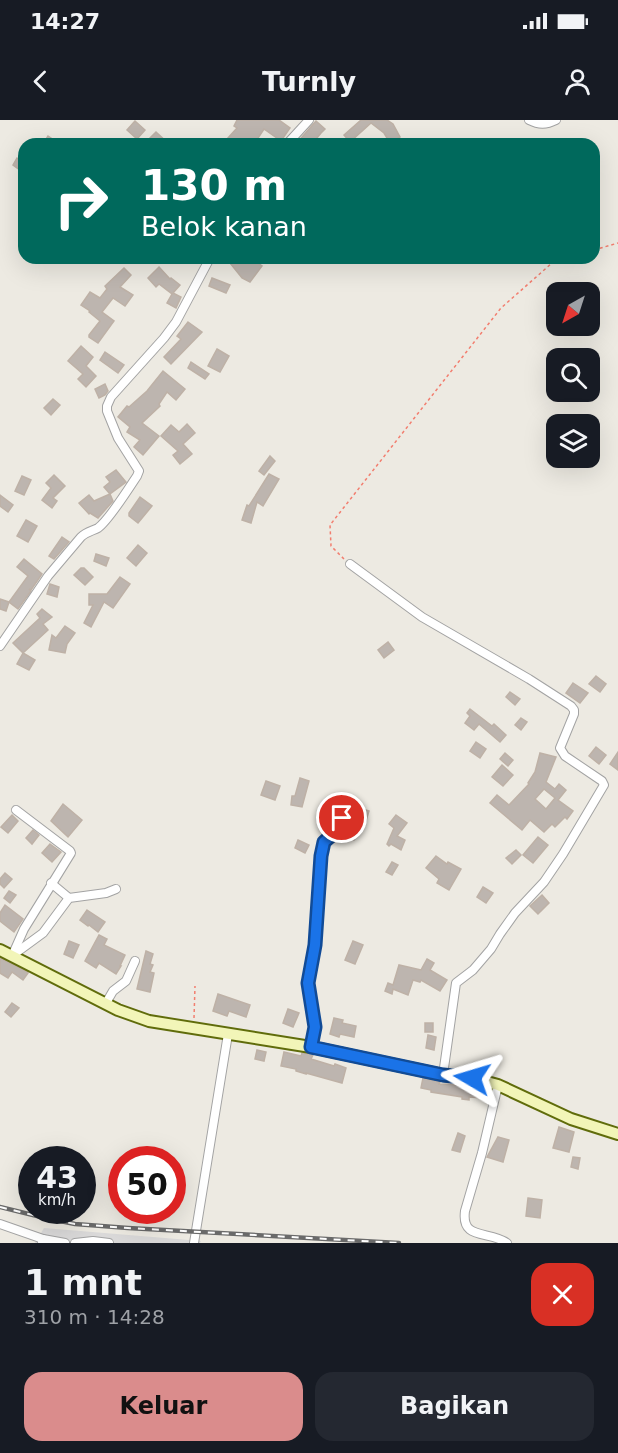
<!DOCTYPE html>
<html lang="id">
<meta charset="utf-8">
<style>
body{margin:0;font-family:"DejaVu Sans",sans-serif;background:#242831;color:#f1f3f6;height:100vh;display:flex;flex-direction:column;font-size:22px;white-space:nowrap}
*{box-sizing:border-box;margin:0}
p{font-size:20px;color:#9ea1a6}
.icon{flex:none;width:33px;height:33px;fill:none;stroke:currentColor;stroke-width:2;stroke-linecap:round;stroke-linejoin:round}
.map{position:relative;height:1123px;overflow:hidden}
.panel{display:flex;flex-direction:column;background:#171b24;flex:1}
.panel>*{flex:none}
.guide{position:absolute;left:18px;top:18px;width:582px;height:126px;border-radius:18px;box-shadow:0 6px 24px #0002;background:#00695c;color:#fff;overflow:hidden}
.needle{width:39px;rotate:219deg}
.buttons{position:absolute;left:546px;top:162px;display:grid;gap:12px}
.buttons a{display:grid;place-items:center;width:54px;height:54px;border-radius:12px;background:#171b24;box-shadow:0 6px 24px #0002;font-size:30px}
.speed{position:absolute;left:18px;top:1026px;display:flex;gap:12px;font-size:30px;font-weight:700;text-align:center}
.speed>*{display:grid;place-content:center;width:78px;height:78px;border-radius:50%;background:#171b24;box-shadow:0 6px 24px #0002;line-height:1}
.speed small{font-size:15px;font-weight:400}
.speed .limit{border:9px solid #d22;background:#fff;color:#111}
.pin{position:absolute;display:grid;place-items:center;width:51px;height:51px;color:#fff;margin:-26px;border:3px solid #fff;border-radius:50%;box-shadow:0 2px 6px #0007}
.me{position:absolute;width:66px;margin:-33px;rotate:277deg;stroke-linejoin:round;filter:drop-shadow(0 0 4px #0008)}
.turn{display:flex;align-items:center;gap:21px;height:126px;padding:0 24px;font-size:27px}
.turn .icon{width:78px;height:78px;stroke-width:2.5}
.turn b{display:block;font-size:42px;line-height:51px}
.round{display:grid;place-items:center;flex:none;width:63px;height:63px;border-radius:18px;background:#242831}
.head{display:flex;align-items:center;justify-content:space-between;height:102px;padding:0 24px}
h1{font-size:36px;font-weight:700;line-height:45px}
.cta{display:flex;gap:12px;margin-top:auto;padding:12px 24px}
.cta a{flex:1;height:69px;border-radius:18px;background:#da8c8c;color:#111;font-size:24px;font-weight:700;line-height:69px;text-align:center}
.cta a+a{background:#242831;color:#f1f3f6}
.status{display:flex;justify-content:space-between;align-items:center;height:42px;padding:0 30px;background:#171b24;direction:ltr}
.status svg{height:16px;fill:currentColor}
header{display:flex;justify-content:space-between;align-items:center;height:78px;padding:0 24px;background:#171b24;font-size:27px;font-weight:700}
.map>svg:first-child{display:block}
.residential{fill:#dad9d9}
.building{fill:#bdb5af;stroke:#beb1a6;stroke-width:1.5;fill-rule:evenodd}
.lines{fill:none;stroke-linecap:round;stroke-linejoin:round}
.street-casing{stroke:#a3a3a3;stroke-width:10}
.secondary-casing{stroke:#606c0b;stroke-width:14}
.path{stroke:#f27e6f;stroke-width:1.5;stroke-dasharray:3 3;stroke-linecap:butt}
.street{stroke:#fff;stroke-width:8}
.secondary{stroke:#f2f5b8;stroke-width:10}
.rail-casing{stroke:#6a6a6a;stroke-width:4.5}
.rail{stroke:#fff;stroke-width:2;stroke-dasharray:7;stroke-linecap:butt}
.route-casing{stroke:#114b97;stroke-width:15}
.route{stroke:#1a73e8;stroke-width:10}
</style>
<div class="status"><b>14:27</b><svg viewBox="0 0 49 12"><path d="M0 12V9h3v3zM5 12V6h3v6zM10 12V3h3v9zM15 12V0h3v12zM26 1h20v11H26zM47 4h2v5h-2z"/></svg></div>
<header><svg class="icon" aria-label="back" viewBox="0 0 24 24"><path d="M15 5l-7 7 7 7"/></svg>Turnly<svg class="icon" aria-label="person" viewBox="0 0 24 24"><circle cx="12" cy="8" r="4"/><path d="M4 21q1-7 8-7t8 7"/></svg></header>
<div class="map">
<svg width="618" height="1123" viewBox="0 0 618 1123">
<rect width="100%" height="100%" fill="#edeae2"/>
<path class="residential" d="M44 1108 201 1121 200 1123H35Z"/>
<g class="building">
<path d="M237 0H279L290 8 281 21 264 9 254 24H235L228 18 237 8 234 6Z"/>
<path d="M361 0H387L393 4 400 17 390 23 384 13 371 3 350 22 344 15Z"/>
<path d="M135 1 145 10 137 19 127 10Z"/>
<path d="M316 1 325 9 321 13 312 24H296Z"/>
<path d="M156 12 169 24H155L149 19Z"/>
<path d="M48 16 60 24H43Z"/>
<path d="M17 38 24 43V53L13 45Z"/>
<path d="M226 138H251L262 146 250 162 242 158Z"/>
<path d="M159 147 170 159 171 158 180 165 173 173 181 177 176 188 167 183 172 174 159 164 156 167 148 158Z"/>
<path d="M124 148 131 155 120 167 133 175 125 186 113 178 102 192 114 201 98 223 89 217V215L100 201 89 192 90 191 81 185 90 172 100 178 107 169 105 166Z"/>
<path d="M212 158 230 165 226 173 209 166Z"/>
<path d="M188 202 202 212 171 244 164 237 181 219 177 216Z"/>
<path d="M81 226 93 237 86 246 96 256 86 267 78 259 83 254 68 241Z"/>
<path d="M217 229 229 236 220 252 208 246Z"/>
<path d="M105 232 124 245 118 253 100 240Z"/>
<path d="M191 242 209 254 205 259 188 248Z"/>
<path d="M163 251 185 269 176 280 167 272 159 284 160 286 142 303 159 316 143 335 134 327 140 320 127 312 130 307 118 297 127 286 129 287 147 271Z"/>
<path d="M105 264 108 271 105 275 99 278 95 269Z"/>
<path d="M53 279 60 285 51 295 44 288Z"/>
<path d="M187 304 195 313 183 324 192 334 180 344 173 335 178 331 161 316 171 305 179 312Z"/>
<path d="M270 336 275 341 264 355 259 351Z"/>
<path d="M116 350 126 362 110 374 113 381 98 398 90 393 89 394 79 383 89 375 94 381 110 374 104 367 110 362 106 357Z"/>
<path d="M269 354 279 359 263 386 257 382 251 403 242 400 247 385 249 386Z"/>
<path d="M54 355 65 366 53 378 57 381 52 388 42 380 51 368 46 363Z"/>
<path d="M22 356 31 360 24 375 15 371Z"/>
<path d="M0 375 13 385 8 392 0 386Z"/>
<path d="M140 377 152 386 138 403 129 396V393Z"/>
<path d="M26 400 37 406 28 422 17 416Z"/>
<path d="M62 417 69 422 54 439 49 436Z"/>
<path d="M138 425 147 433 136 446 127 438Z"/>
<path d="M96 434 109 438 106 446 94 441Z"/>
<path d="M24 439 42 454 31 470 29 469 31 471 18 489 9 482 28 456 17 447Z"/>
<path d="M81 448H84L93 457 85 465 74 455Z"/>
<path d="M120 457 130 464 113 488 104 482 91 507 84 503 93 485H89V474H107Z"/>
<path d="M50 464 59 467 57 477 47 474Z"/>
<path d="M0 479 9 482 6 491 0 489Z"/>
<path d="M42 489 52 497 43 504 48 510 23 533 35 540 29 550 17 544 23 533 13 523 40 498 37 494Z"/>
<path d="M65 506 75 513 67 524 65 533 49 530 52 515 56 518Z"/>
<path d="M388 522 394 530 384 538 378 530Z"/>
<path d="M596 556 606 564 600 572 589 564Z"/>
<path d="M573 563 588 573 580 583 566 573Z"/>
<path d="M510 572 520 579 515 585 506 577Z"/>
<path d="M470 589 492 606 494 604 506 615 500 622 479 604 474 610 465 603 470 596 467 593Z"/>
<path d="M521 598 527 602 521 610 515 605Z"/>
<path d="M476 622 486 629 480 638 470 631Z"/>
<path d="M596 627 606 635 599 644 589 636Z"/>
<path d="M618 632V650L610 644Z"/>
<path d="M505 633 513 640 508 646 500 639Z"/>
<path d="M540 633 556 637 546 662 555 669 559 664 566 670 558 680 573 691 567 699 565 697 555 707 552 704 544 712 530 700 522 710 490 683 497 675 509 685 529 664 528 663 535 652ZM544 669 555 678 546 689 535 679Z"/>
<path d="M502 645 513 655 503 666 492 657Z"/>
<path d="M300 658 309 661 302 687 291 685 292 676H295Z"/>
<path d="M266 661 280 666 275 680 261 675Z"/>
<path d="M63 684 82 700 68 717 51 701Z"/>
<path d="M329 684 336 686 331 702 324 700Z"/>
<path d="M356 687 369 691 364 707 354 720 343 711 348 704 350 706Z"/>
<path d="M12 695 18 701 8 713 1 707Z"/>
<path d="M396 695 407 703 397 716 405 720 401 730 391 724 389 726 387 724 394 708 389 704Z"/>
<path d="M33 710 39 715 32 724 26 718Z"/>
<path d="M538 717 548 725 533 743 523 735Z"/>
<path d="M298 720 309 725 305 733 295 728Z"/>
<path d="M50 724 61 732 52 742 42 733Z"/>
<path d="M516 730 521 735 512 744 506 738Z"/>
<path d="M436 736 447 744 448 742 461 749 449 770 437 763 439 759 426 748Z"/>
<path d="M392 742 398 745 392 755 386 752Z"/>
<path d="M5 753 12 759 4 768 0 764V759Z"/>
<path d="M483 767 493 773 486 783 477 777Z"/>
<path d="M9 771 16 775 10 783 4 778Z"/>
<path d="M542 775 549 783 538 794 530 786Z"/>
<path d="M5 785 23 799 14 812 0 801V793Z"/>
<path d="M87 790 105 802 98 812 89 805 88 806 80 800Z"/>
<path d="M99 815 107 819 104 825 125 835 120 846H121L116 854 99 843 96 848 85 841Z"/>
<path d="M69 821 79 825 73 838 64 834Z"/>
<path d="M353 821 363 825 355 844 345 840Z"/>
<path d="M146 831 153 834 150 844 153 845 150 852 154 853 150 872 137 869Z"/>
<path d="M0 838 28 852V853L23 860 12 852 8 858 0 853Z"/>
<path d="M427 839 434 843 430 850 447 860 440 871 421 860 420 862 413 860 408 875 393 869 392 874 385 871 388 863 393 865 399 845 421 850Z"/>
<path d="M218 874 250 885 246 897 229 891 227 896 213 891Z"/>
<path d="M12 883 19 888 11 897 5 892Z"/>
<path d="M288 889 299 893 293 907 283 903Z"/>
<path d="M334 898 343 900 342 903 356 906 354 917 340 914 339 917 330 914Z"/>
<rect x="425" y="903" width="8" height="9"/>
<path d="M428 915 436 917 434 930 426 928Z"/>
<path d="M257 930 266 932 264 941 255 939Z"/>
<path d="M284 932 301 936 302 933 310 934 313 935 311 939 334 946 335 944 346 948 342 963 306 953V954L296 951V949L281 946Z"/>
<path d="M423 958 440 962 439 964 471 965V968L484 969 483 978 469 977V980L462 979V977L431 972V970L421 968Z"/>
<path d="M559 1007 574 1012 569 1032 553 1028Z"/>
<path d="M458 1013 465 1016 460 1032 452 1030Z"/>
<path d="M498 1017 509 1020 503 1042 487 1037Z"/>
<path d="M573 1037 580 1038 578 1049 571 1047Z"/>
<path d="M528 1078 542 1080 540 1098 526 1096Z"/>
</g>
<g class="lines">
<defs>
<g id="street">
<path d="M529 0C539 5 546 5 556 0"/>
<path d="M287 24 309 0"/>
<path d="M350 444 422 497 529 559 571 586 574 590V594L560 628 565 636 602 661 604 665 563 734 544 762 515 793 500 814 491 829 473 850 456 863 443 955"/>
<path d="M0 526 48 456 81 417C86 412 92 411 98 408 109 400 129 368 137 356L139 351 118 318 107 291V286L111 277 164 218 176 202 210 138"/>
<path d="M51 763 69 778"/>
<path d="M13 835 43 813 69 778 106 773 116 769"/>
<path d="M12 836 24 809 71 733 70 731 16 690"/>
<path d="M106 883 113 871 126 861 135 841"/>
<path d="M311 927 315 907 307 863 315 825 321 736 324 722 333 714 342 698"/>
<path d="M498 965 482 1033 465 1091C461 1121 489 1110 507 1123"/>
<path d="M0 1104 43 1119"/>
<path d="M42 1121 43 1119 65 1123"/>
<path d="M75 1123 93 1121 109 1123"/>
<path d="M194 1123 228 914"/>
</g>
<path id="secondary" d="M0 830 118 890 149 901 311 927 443 955 472 958 498 965 571 999 618 1014"/>
</defs>
<use href="#street" class="street-casing"/>
<use href="#secondary" class="secondary-casing"/>
<g class="path">
<path d="M594 130 618 123"/>
<path d="M344 439 331 426 330 405 501 188 552 143 569 138"/>
<path d="M194 898 195 866"/>
</g>
<use href="#street" class="street"/>
<use href="#secondary" class="secondary"/>
<defs>
<path id="rail" d="M0 1087 45 1098 75 1104 128 1108 399 1123"/>
</defs>
<use href="#rail" class="rail-casing"/>
<use href="#rail" class="rail"/>
</g>
<g class="lines">
<defs>
<path id="route" d="M342 698 333 714 324 722 321 736 315 825 308 863 315 907 311 927 443 955 472 958"/>
</defs>
<use href="#route" class="route-casing"/>
<use href="#route" class="route"/>
</g>
</svg>
<div class="buttons">
<a><svg class="needle" viewBox="-14 -14 28 28"><path d="M0-13l5 13h-10z" fill="#e53935"/><path d="M0 13l5-13h-10z" fill="#9ea1a6"/></svg></a>
<a><svg class="icon" aria-label="search" viewBox="0 0 24 24"><circle cx="10" cy="10" r="6"/><path d="M15 15l6 6"/></svg></a>
<a><svg class="icon" aria-label="layers" viewBox="0 0 24 24"><path d="M12 4l9 5-9 5-9-5zM3 14l9 5 9-5"/></svg></a>
</div>
<div class="speed"><div>43<small>km/h</small></div><div class="limit">50</div></div>
<div class="pin" style="left:342px;top:698px;background:#d93025"><svg class="icon" aria-label="arrive" viewBox="0 0 24 24"><path d="M6 21V4h12l-3 4 3 4H6"/></svg></div>
<svg class="me" style="left:472px;top:958px" viewBox="-20 -20 40 40"><path d="M0-17L14 15 0 8-14 15z" fill="#1a73e8" stroke="#fff" stroke-width="4"/></svg>
<div class="guide">
<div class="turn"><svg class="icon" aria-label="right" viewBox="0 0 24 24"><path d="M7 20v-9h11M14 6l5 5-5 5"/></svg><div><b>130 m</b>Belok kanan</div></div>
</div>
</div>
<section class="panel">
<div class="head"><div><h1>1 mnt</h1><p>310 m · 14:28</p></div><a class="round" style="background:#d93025;color:#fff"><svg class="icon" aria-label="close" viewBox="0 0 24 24"><path d="M6 6l12 12M18 6L6 18"/></svg></a></div>
<div class="cta"><a>Keluar</a><a>Bagikan</a></div>
</section>
